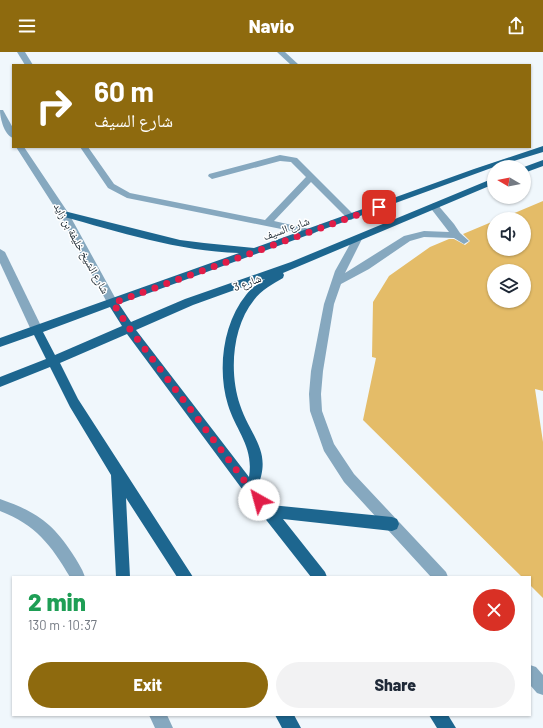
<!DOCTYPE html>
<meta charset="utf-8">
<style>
body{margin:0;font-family:Barlow,"Noto Naskh Arabic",sans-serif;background:#f2f2f3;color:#1f2937;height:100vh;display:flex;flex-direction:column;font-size:15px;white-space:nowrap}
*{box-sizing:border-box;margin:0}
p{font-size:13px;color:#747a83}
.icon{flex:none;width:22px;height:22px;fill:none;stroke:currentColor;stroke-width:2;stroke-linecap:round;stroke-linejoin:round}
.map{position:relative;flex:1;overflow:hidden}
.sheet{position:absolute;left:12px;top:524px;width:519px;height:140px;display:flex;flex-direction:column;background:#fff;border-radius:0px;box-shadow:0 1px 3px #0004}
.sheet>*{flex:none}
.top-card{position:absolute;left:12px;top:12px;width:519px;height:84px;border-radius:0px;box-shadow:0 1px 3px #0004;background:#8e6a0e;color:#fff;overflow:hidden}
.needle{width:26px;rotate:280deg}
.tools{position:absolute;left:487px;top:108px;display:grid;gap:8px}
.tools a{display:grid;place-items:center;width:44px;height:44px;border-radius:50%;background:#fff;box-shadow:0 1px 3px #0004;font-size:20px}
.pin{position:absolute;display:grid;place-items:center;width:34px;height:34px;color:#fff;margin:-17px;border-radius:8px;box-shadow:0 2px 6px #0006}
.me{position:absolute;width:44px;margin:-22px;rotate:322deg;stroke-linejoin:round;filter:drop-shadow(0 0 3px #0008)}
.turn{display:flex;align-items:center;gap:14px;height:84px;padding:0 16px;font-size:18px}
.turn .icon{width:52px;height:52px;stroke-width:2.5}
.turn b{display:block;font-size:28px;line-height:34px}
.round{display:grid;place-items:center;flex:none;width:42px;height:42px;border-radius:21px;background:#f2f2f3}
.head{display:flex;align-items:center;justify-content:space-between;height:68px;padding:0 16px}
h1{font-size:24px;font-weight:800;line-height:30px;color:#1e9e55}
.cta{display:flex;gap:8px;margin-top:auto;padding:8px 16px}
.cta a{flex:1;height:46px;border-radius:24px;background:#8e6a0e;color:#fff;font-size:16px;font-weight:800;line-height:46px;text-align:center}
.cta a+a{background:#f2f2f3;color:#1f2937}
header{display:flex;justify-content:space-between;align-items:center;height:52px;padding:0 16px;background:#8e6a0e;color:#fff;font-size:18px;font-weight:800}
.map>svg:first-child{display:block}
.building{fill:#e4bc68;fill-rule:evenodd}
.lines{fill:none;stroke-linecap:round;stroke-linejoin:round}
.minor{fill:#86a8bf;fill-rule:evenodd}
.major{fill:#1d668f;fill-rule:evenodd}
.route{stroke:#e11d48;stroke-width:7;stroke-dasharray:0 12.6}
.labels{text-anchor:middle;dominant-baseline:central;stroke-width:3;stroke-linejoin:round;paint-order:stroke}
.street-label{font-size:11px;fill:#17242d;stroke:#fff}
</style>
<header><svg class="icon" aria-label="menu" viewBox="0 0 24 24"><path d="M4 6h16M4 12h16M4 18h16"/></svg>Navio<svg class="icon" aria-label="share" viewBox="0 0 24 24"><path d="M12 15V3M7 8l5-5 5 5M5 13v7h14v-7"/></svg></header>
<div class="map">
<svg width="543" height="676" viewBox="0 0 543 676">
<rect width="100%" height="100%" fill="#f0f7fc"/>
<path class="building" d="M543 149V339L535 337 543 390V546L530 533V525H522L363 368 376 306 372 305 373 250 389 224 430 195 449 187H454L465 193 470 189 463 182 494 169V197H524V167H500ZM494 219H524V249H494Z"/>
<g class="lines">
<g class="minor">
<path d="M17 0H25L33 13H25Z"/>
<path d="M277 0H285L299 13H291Z"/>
<path d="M0 58H3L13 76V86C4 83 0 66 0 58Z"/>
<path d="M16 95H24L69 162 118 251 117 254H109L59 162Z"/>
<path d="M80 95H88L114 132 130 141 265 168 306 125 291 110 280 109 212 127 208 124 209 122 280 103 297 106 356 165 351 168 348 167 311 130 274 169 314 178 316 180 311 183 127 146 108 136Z"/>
<path d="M434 151 437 152 454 172 460 181 469 189 464 192 454 186 424 185 410 189 369 217 341 232 334 252 323 319 321 342 322 359 334 392 354 422 446 520 448 525H431L344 430 324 399 310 359 309 342 311 319 324 252 335 219 354 185H360L362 187 345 221 404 184 424 179 449 180 429 154Z"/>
<path d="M0 197 5 200 43 278 41 281 37 282 33 281 31 278 0 211Z"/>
<path d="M0 447C34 459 52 470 72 501 77 509 82 516 85 525H70C51 493 36 473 0 459Z"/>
<path d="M530 613 536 615 543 623V643L537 641 530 633Z"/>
<path d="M149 663H167L173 676H155Z"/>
</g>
<g class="major">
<path d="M543 94V100L494 115 119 252 131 270 185 247 291 210 494 126V132L283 221 284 223 283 226C273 232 261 238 254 248 232 275 229 321 240 353 251 386 273 399 257 436L271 453 392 465 397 467 399 472 397 477 392 479 283 467 325 520 327 525H311L245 441 127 282 60 311 78 347 193 525H177L126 446 130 525H116L111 423 70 355 50 315 0 335V325L46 307 34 283 0 295V286L239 201C178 199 119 180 61 164L59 162 61 160 64 159 180 188 204 191 254 196 474 117ZM265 227C258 232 251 236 246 243 223 271 217 318 228 353 236 379 254 395 249 425L136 278 193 253ZM110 255 122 274 55 303 43 280Z"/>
<path d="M543 108V114L524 121V115Z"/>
<path d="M275 663H294L301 676H282Z"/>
<path d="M429 663H448L456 676H437Z"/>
</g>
</g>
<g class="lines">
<path class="route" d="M259 448 129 276 113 251 379 155"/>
</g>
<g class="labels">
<g class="street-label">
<text transform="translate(286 176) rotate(-20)">شارع السيف</text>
<text transform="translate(82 196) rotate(61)">شارع الشيخ خليفة بن زايد</text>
<text transform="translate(247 230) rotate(-20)">شارع 3</text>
</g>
</g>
</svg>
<div class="tools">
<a><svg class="needle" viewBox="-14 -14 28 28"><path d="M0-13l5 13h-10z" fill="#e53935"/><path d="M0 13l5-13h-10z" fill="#747a83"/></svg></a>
<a><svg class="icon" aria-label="sound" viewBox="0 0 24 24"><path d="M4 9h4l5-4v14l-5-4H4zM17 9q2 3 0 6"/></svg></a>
<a><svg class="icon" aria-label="layers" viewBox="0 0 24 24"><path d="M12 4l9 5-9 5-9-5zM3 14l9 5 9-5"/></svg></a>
</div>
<div class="pin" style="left:379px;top:155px;background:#d93025"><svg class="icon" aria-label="arrive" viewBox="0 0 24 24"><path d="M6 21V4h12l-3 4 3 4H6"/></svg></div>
<svg class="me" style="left:259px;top:448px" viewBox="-20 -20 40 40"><circle r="19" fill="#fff"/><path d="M0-13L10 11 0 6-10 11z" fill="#e11d48"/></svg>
<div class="top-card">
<div class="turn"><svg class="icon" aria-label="right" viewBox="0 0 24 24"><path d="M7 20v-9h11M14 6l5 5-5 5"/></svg><div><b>60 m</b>شارع السيف</div></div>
</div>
<section class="sheet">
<div class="head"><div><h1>2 min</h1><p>130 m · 10:37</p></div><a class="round" style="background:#d93025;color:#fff"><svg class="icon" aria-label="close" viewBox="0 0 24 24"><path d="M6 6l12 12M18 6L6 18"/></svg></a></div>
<div class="cta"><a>Exit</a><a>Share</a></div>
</section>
</div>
